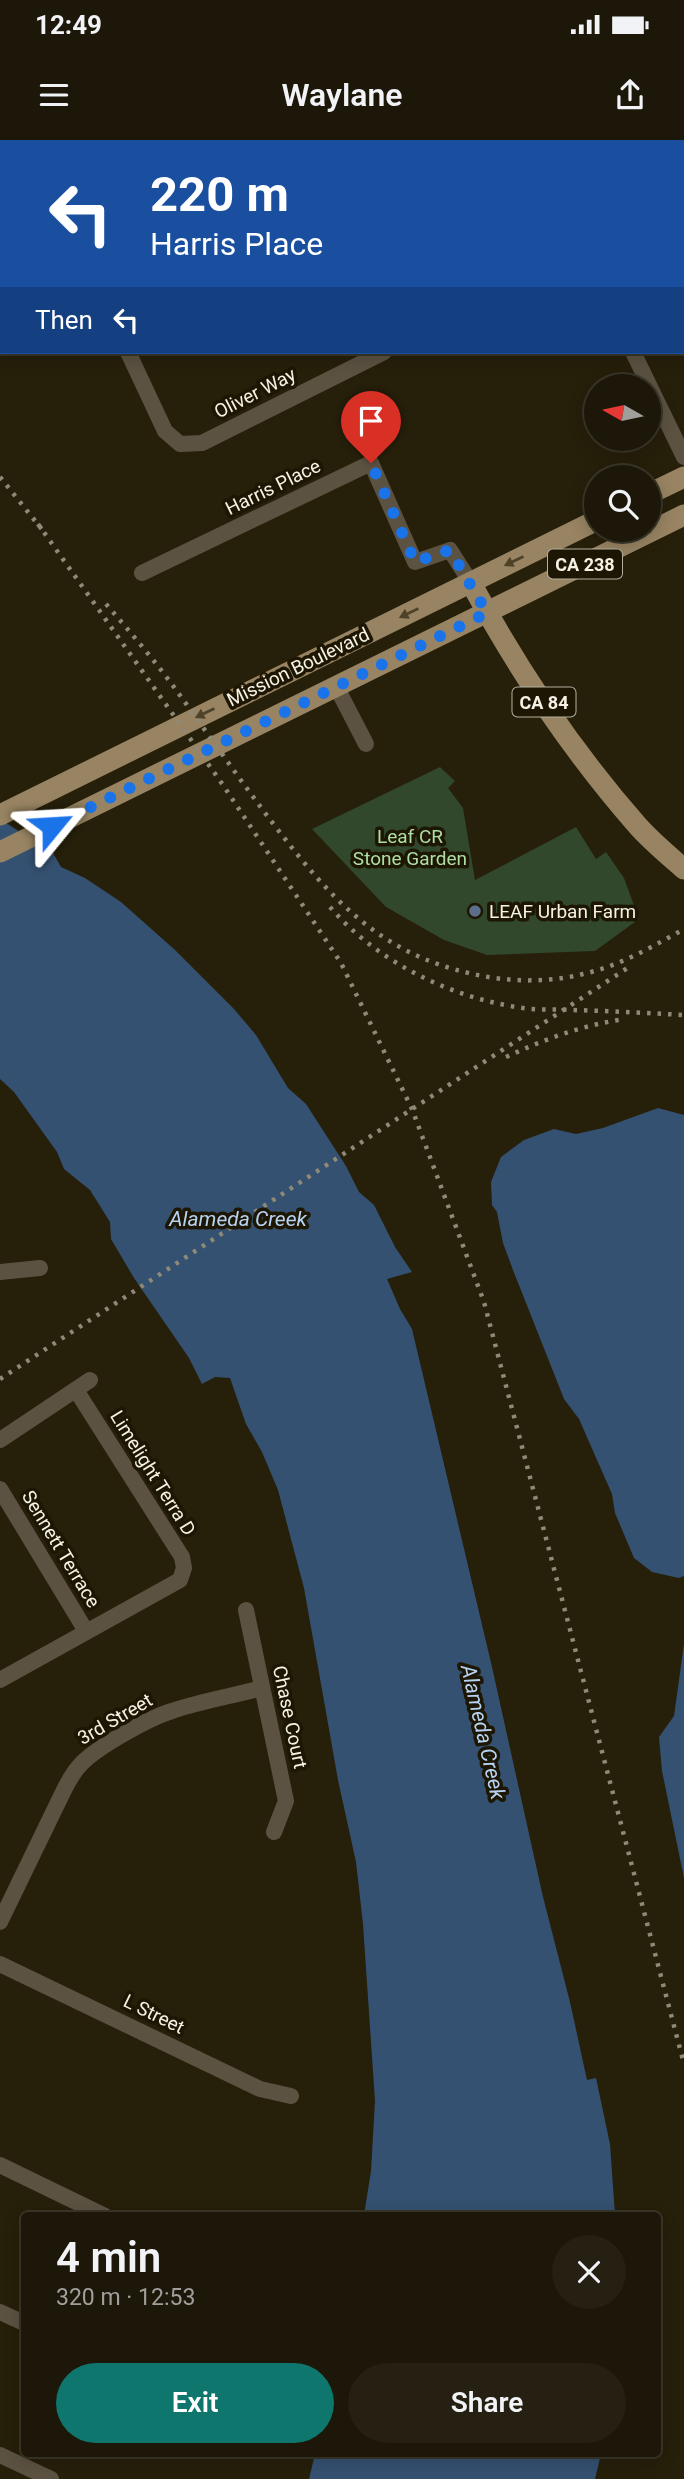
<!DOCTYPE html>
<meta charset="utf-8">
<style>
body{margin:0;font-family:Roboto,sans-serif;background:#252012;color:#f1f3f6;height:100vh;display:flex;flex-direction:column;font-size:26px;white-space:nowrap}
*{box-sizing:border-box;margin:0}
p{font-size:23px;color:#a09f9c}
.icon{flex:none;width:38px;height:38px;fill:none;stroke:currentColor;stroke-width:2;stroke-linecap:round;stroke-linejoin:round}
.map{position:relative;flex:1;overflow:hidden}
.side{position:absolute;left:21px;top:2072px;width:640px;height:245px;display:flex;flex-direction:column;background:#1c1708;border-radius:7px;box-shadow:0 4px 18px #0003,0 0 0 2px #3a3629}
.side>*{flex:none}
.banner{position:absolute;left:0px;top:0px;width:684px;height:214px;box-shadow:0 4px 18px #0003,0 0 0 2px #3a3629;background:#1a4fa0;color:#fff;overflow:hidden}
.needle{width:46px;rotate:279deg}
.controls{position:absolute;left:584px;top:234px;display:grid;gap:14px}
.controls a{display:grid;place-items:center;width:77px;height:77px;border-radius:50%;background:#1c1708;box-shadow:0 4px 18px #0003,0 0 0 2px #3a3629;font-size:35px}
.pin{position:absolute;display:grid;place-items:center;width:60px;height:60px;color:#fff;margin:-72px -30px;border-radius:50% 50% 50% 0;rotate:-45deg;box-shadow:0 0 7px #0007}
.pin .icon{rotate:45deg}
.me{position:absolute;width:77px;margin:-38px;rotate:63deg;stroke-linejoin:round;filter:drop-shadow(0 0 5px #0008)}
.turn{display:flex;align-items:center;gap:24px;height:147px;padding:0 35px;font-size:32px}
.turn .icon{width:91px;height:91px;stroke-width:2.5}
.turn b{display:block;font-size:49px;line-height:60px}
.then{display:flex;align-items:center;height:66px;padding:0 35px;background:#0003;gap:14px;font-size:26px}
.round{display:grid;place-items:center;flex:none;width:74px;height:74px;border-radius:37px;background:#252012}
.head{display:flex;align-items:center;justify-content:space-between;height:119px;padding:0 35px}
h1{font-size:42px;font-weight:600;line-height:52px}
.cta{display:flex;gap:14px;margin-top:auto;padding:14px 35px}
.cta a{flex:1;height:80px;border-radius:42px;background:#0f766e;color:#fff;font-size:28px;font-weight:600;line-height:80px;text-align:center}
.cta a+a{background:#252012;color:#f1f3f6}
.status{display:flex;justify-content:space-between;align-items:center;height:49px;padding:0 35px;background:#1c1708;direction:ltr}
.status svg{height:19px;fill:currentColor}
header{display:flex;justify-content:space-between;align-items:center;height:91px;padding:0 35px;background:#1c1708;font-size:32px;font-weight:600}
.map>svg:first-child{display:block}
.garden{fill:#31482c}
.water{fill:#355171}
.lines{fill:none;stroke-linecap:round;stroke-linejoin:round}
.street{stroke:#5c5242;stroke-width:16}
.primary{stroke:#988462;stroke-width:21}
.rail{stroke:#8f8978;stroke-width:4.5;stroke-dasharray:3.5 7;stroke-linecap:butt}
.oneway{fill:#4e4229}
.route{stroke:#1a73e8;stroke-width:12;stroke-dasharray:0 21.6}
.service-dot{fill:#5c6f8a;stroke:#1c1603;stroke-width:2.5}
.labels{text-anchor:middle;dominant-baseline:central;stroke-width:7;stroke-linejoin:round;paint-order:stroke}
.shield{fill:#1c1603;stroke:#b4afa0;stroke-width:2}
.shield-label{font-size:18px;font-weight:bold;fill:#f5f1e4}
.street-label{font-size:19px;fill:#f5f1e4;stroke:#1c1603}
.park-label{font-size:19px;fill:#aedea4;stroke:#1c1603}
.poi-label{font-size:19px;fill:#f5f1e4;stroke:#1c1603;text-anchor:start}
.water-label{font-size:21px;font-style:italic;fill:#b6d3f4;stroke:#1c1603}
</style>
<div class="status"><b>12:49</b><svg viewBox="0 0 49 12"><path d="M0 12V9h3v3zM5 12V6h3v6zM10 12V3h3v9zM15 12V0h3v12zM26 1h20v11H26zM47 4h2v5h-2z"/></svg></div>
<header><svg class="icon" aria-label="menu" viewBox="0 0 24 24"><path d="M4 6h16M4 12h16M4 18h16"/></svg>Waylane<svg class="icon" aria-label="share" viewBox="0 0 24 24"><path d="M12 15V3M7 8l5-5 5 5M5 13v7h14v-7"/></svg></header>
<div class="map">
<svg width="684" height="2339" viewBox="0 0 684 2339">
<rect width="100%" height="100%" fill="#261f0a"/>
<path class="garden" d="M440 627 455 641 448 648 463 668 475 740 576 687 596 719 606 712 624 738 639 779 595 811 487 815 444 800 386 767 312 689Z"/>
<g class="water">
<path d="M0 679 53 713 61 727 85 738 121 762 175 810 234 869 256 895 288 948 306 964 346 1026 359 1052 374 1065 395 1107 412 1132 387 1139 400 1169 412 1189 492 1527 543 1757 570 1862 587 1940 596 1938 610 2004 615 2075H364L371 2031 375 1961 363 1784 356 1722 338 1640 304 1448 278 1350 262 1312 246 1284 230 1238 215 1237 202 1244 189 1218 134 1138 111 1099 110 1082 90 1050 64 1029 57 1012 14 952 0 939Z"/>
<path d="M658 968 684 975V1436L679 1438 652 1432 634 1418 615 1373 612 1354 579 1279 564 1259 513 1130 503 1103 497 1072 492 1065 491 1042 501 1017 524 1000 554 989 576 994 603 988Z"/>
<path d="M684 1504V1738L662 1631 659 1597 674 1576Z"/>
<path d="M315 2314H601L595 2339H309Z"/>
</g>
<g class="lines">
<g class="street">
<path d="M29 0 30 2"/>
<path d="M485 0 487 2"/>
<path d="M682 62 684 61"/>
<path d="M128 212 165 291 180 304 202 303 384 212"/>
<path d="M633 212 684 317"/>
<path d="M142 433 371 323 415 422 450 410 471 443"/>
<path d="M337 548 366 604"/>
<path d="M0 1132 40 1128"/>
<path d="M0 1300 90 1240"/>
<path d="M0 1349 86 1491"/>
<path d="M246 1470 286 1661 274 1692"/>
<path d="M0 1540 180 1440 184 1428 182 1417 76 1250"/>
<path d="M0 1782 64 1650C69 1640 74 1631 82 1623 99 1606 149 1578 172 1571 201 1561 233 1556 262 1548"/>
<path d="M0 1824 260 1949 291 1956"/>
<path d="M0 2025 105 2076"/>
<path d="M0 2172 24 2183"/>
<path d="M0 2315 51 2339"/>
</g>
<g class="primary">
<path d="M649 354 684 337"/>
<path d="M471 443C517 528 573 612 637 685 651 701 668 715 684 729"/>
<path d="M0 675 597 380"/>
<path d="M0 712 684 375"/>
</g>
<g class="rail">
<path d="M0 337 44 392"/>
<path d="M38 384 223 645 341 823 412 969 484 1162 684 1924"/>
<path d="M106 464C131 493 156 522 179 554 211 598 242 643 275 686 331 759 380 814 473 834 508 842 548 843 583 834 619 826 652 807 684 789"/>
<path d="M330 767C379 824 455 860 530 869 544 870 558 869 572 870 609 871 647 873 684 875"/>
<path d="M506 917C545 899 583 885 625 879"/>
<path d="M0 1239 632 825"/>
</g>
</g>
<defs><path id="oneway-solid" d="M-6-.8H1V-3.2L6.5 0L1 3.2V.8H-6Z" transform="scale(1.75)"/></defs>
<g class="oneway">
<use href="#oneway-solid" transform="translate(514 421) rotate(154)"/>
<use href="#oneway-solid" transform="translate(409 473) rotate(154)"/>
<use href="#oneway-solid" transform="translate(205 573) rotate(154)"/>
</g>
<g class="lines">
<path class="route" d="M52 686 487 473 450 410 415 422 371 323"/>
</g>
<circle class="service-dot" cx="475" cy="771" r="7"/>
<g class="labels">
<g class="shield">
<rect x="548" y="409.5" width="74" height="29" rx="5"/>
<rect x="512.5" y="547.5" width="63" height="29" rx="5"/>
</g>
<g class="shield-label">
<text x="585" y="424">CA 238</text>
<text x="544" y="562">CA 84</text>
</g>
<g class="street-label">
<text transform="translate(255 253) rotate(-27)">Oliver Way</text>
<text transform="translate(273 347) rotate(-26)">Harris Place</text>
<text transform="translate(298 527) rotate(-26)">Mission Boulevard</text>
<text transform="translate(153 1333) rotate(58)">Limelight Terra D</text>
<text transform="translate(61 1409) rotate(59)">Sennett Terrace</text>
<text transform="translate(290 1577) rotate(78)">Chase Court</text>
<text transform="translate(115 1579) rotate(-30)">3rd Street</text>
<text transform="translate(154 1874) rotate(26)">L Street</text>
</g>
<g class="park-label">
<text x="410" y="696">Leaf CR<tspan x="410" dy="22">Stone Garden</tspan></text>
</g>
<g class="poi-label">
<text x="489" y="771">LEAF Urban Farm</text>
</g>
<g class="water-label">
<text x="238" y="1079">Alameda Creek</text>
<text transform="translate(483 1592) rotate(77)">Alameda Creek</text>
</g>
</g>
</svg>
<div class="controls">
<a><svg class="needle" viewBox="-14 -14 28 28"><path d="M0-13l5 13h-10z" fill="#e53935"/><path d="M0 13l5-13h-10z" fill="#a09f9c"/></svg></a>
<a><svg class="icon" aria-label="search" viewBox="0 0 24 24"><circle cx="10" cy="10" r="6"/><path d="M15 15l6 6"/></svg></a>
</div>
<div class="pin" style="left:371px;top:323px;background:#d93025"><svg class="icon" aria-label="arrive" viewBox="0 0 24 24"><path d="M6 21V4h12l-3 4 3 4H6"/></svg></div>
<svg class="me" style="left:52px;top:686px" viewBox="-20 -20 40 40"><path d="M0-17L14 15 0 8-14 15z" fill="#1a73e8" stroke="#fff" stroke-width="4"/></svg>
<div class="banner">
<div class="turn"><svg class="icon" aria-label="left" viewBox="0 0 24 24"><path d="M17 20v-9H6M10 6l-5 5 5 5"/></svg><div><b>220 m</b>Harris Place</div></div>
<div class="then">Then<svg class="icon" aria-label="left" viewBox="0 0 24 24"><path d="M17 20v-9H6M10 6l-5 5 5 5"/></svg></div>
</div>
<section class="side">
<div class="head"><div><h1>4 min</h1><p>320 m · 12:53</p></div><a class="round"><svg class="icon" aria-label="close" viewBox="0 0 24 24"><path d="M6 6l12 12M18 6L6 18"/></svg></a></div>
<div class="cta"><a>Exit</a><a>Share</a></div>
</section>
</div>
